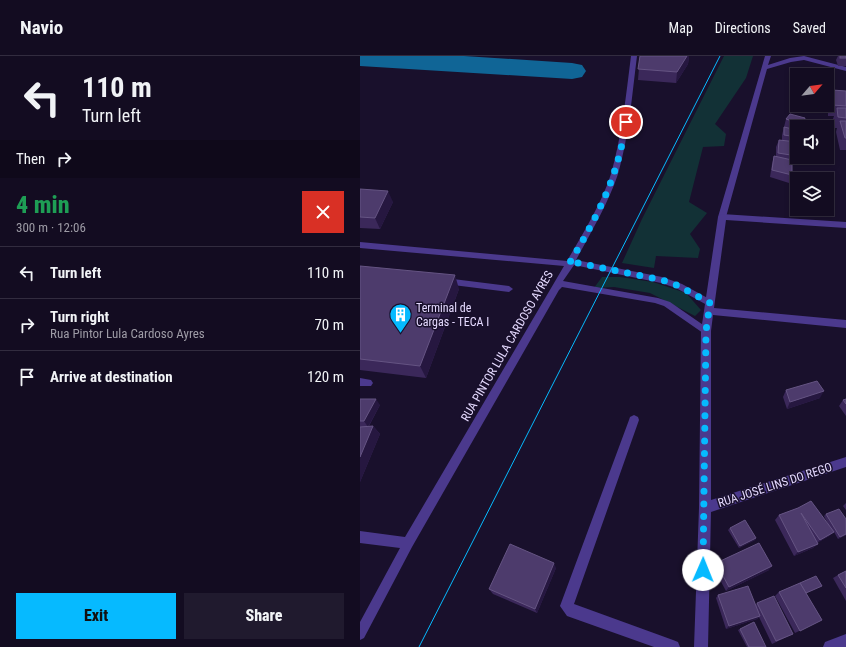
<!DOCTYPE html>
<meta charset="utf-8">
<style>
body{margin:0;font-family:"Roboto Condensed",sans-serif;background:#201a2e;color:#f1f3f6;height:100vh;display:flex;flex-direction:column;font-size:15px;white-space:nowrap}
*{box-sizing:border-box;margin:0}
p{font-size:13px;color:#9d9ba5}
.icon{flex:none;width:22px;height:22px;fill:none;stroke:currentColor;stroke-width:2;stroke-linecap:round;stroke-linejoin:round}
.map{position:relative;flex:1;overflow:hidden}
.sheet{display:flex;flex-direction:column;background:#130c21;width:360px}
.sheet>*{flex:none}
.banner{background:#130c21;color:#f1f3f6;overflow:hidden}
.needle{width:26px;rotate:62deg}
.fabs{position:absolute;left:430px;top:12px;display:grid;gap:8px}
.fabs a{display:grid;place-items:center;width:44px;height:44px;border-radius:0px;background:#130c21;box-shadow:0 2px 6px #0003,0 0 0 1px #322c3f;font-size:20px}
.pin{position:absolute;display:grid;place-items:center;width:34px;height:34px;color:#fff;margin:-17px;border:2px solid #fff;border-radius:50%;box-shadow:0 1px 4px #0007}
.me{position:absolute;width:44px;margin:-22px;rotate:1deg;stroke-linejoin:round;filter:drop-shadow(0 0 3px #0008)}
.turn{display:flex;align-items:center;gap:14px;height:84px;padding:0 16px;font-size:18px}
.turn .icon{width:52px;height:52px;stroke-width:2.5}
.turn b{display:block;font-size:28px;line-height:34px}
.then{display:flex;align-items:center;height:38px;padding:0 16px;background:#0003;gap:8px;font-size:15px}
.round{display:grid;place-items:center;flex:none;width:42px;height:42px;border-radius:0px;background:#201a2e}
.summary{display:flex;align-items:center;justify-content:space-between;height:68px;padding:0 16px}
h1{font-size:24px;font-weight:800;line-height:30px;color:#1e9e55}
.button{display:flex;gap:8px;margin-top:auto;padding:8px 16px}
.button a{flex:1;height:46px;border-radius:0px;background:#06baff;color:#111;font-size:16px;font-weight:800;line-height:46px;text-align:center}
.button a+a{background:#201a2e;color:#f1f3f6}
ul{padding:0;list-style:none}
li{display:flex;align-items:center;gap:12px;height:52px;padding:0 16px;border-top:1px solid #322c3f}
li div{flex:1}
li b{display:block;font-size:15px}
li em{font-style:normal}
header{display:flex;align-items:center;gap:24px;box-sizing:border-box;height:56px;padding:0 20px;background:#130c21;border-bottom:1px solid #322c3f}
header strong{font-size:19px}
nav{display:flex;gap:22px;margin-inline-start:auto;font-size:14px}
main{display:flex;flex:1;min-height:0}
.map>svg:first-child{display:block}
.green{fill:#123136}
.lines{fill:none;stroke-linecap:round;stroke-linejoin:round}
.taxiway{fill:#106596;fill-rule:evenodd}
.service{fill:#4b398d;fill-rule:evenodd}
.minor{fill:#4b398d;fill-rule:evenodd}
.tram{stroke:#06baff;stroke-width:1}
.wall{fill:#3b285a}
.shaded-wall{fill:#261740}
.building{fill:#4d3b6c;stroke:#655483}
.route{stroke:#06baff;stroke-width:7;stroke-dasharray:0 12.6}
.labels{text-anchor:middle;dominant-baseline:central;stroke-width:3;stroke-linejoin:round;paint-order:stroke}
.poi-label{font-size:12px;fill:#e5daff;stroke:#19102c;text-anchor:start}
.street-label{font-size:12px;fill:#e5daff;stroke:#19102c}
</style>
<header>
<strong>Navio</strong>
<nav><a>Map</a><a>Directions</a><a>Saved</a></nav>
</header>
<main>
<section class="sheet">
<div class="banner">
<div class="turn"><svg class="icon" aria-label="left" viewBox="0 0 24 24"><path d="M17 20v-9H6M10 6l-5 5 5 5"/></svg><div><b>110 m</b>Turn left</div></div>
<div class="then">Then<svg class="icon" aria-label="right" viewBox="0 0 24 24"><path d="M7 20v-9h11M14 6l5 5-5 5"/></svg></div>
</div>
<div class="summary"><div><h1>4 min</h1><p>300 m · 12:06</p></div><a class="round" style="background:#d93025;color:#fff"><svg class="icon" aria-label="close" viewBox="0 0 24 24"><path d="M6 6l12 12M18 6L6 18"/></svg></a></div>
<ul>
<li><svg class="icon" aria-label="left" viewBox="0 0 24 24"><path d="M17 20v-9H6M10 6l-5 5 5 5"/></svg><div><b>Turn left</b></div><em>110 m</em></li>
<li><svg class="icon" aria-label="right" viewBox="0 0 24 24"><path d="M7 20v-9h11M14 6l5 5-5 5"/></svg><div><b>Turn right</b><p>Rua Pintor Lula Cardoso Ayres</p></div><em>70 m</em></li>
<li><svg class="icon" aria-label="arrive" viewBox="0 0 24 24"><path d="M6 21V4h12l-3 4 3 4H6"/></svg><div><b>Arrive at destination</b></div><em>120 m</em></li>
</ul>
<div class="button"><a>Exit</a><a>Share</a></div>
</section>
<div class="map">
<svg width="486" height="591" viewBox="0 0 486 591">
<rect width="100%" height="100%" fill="#19102c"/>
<g class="green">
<path d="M364 0H393L386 22 355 68 366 78 364 90 343 91 329 146 347 157 330 178 340 193 338 202 296 200 294 212 262 207 282 163Z"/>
<path d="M242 221H260L293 226 326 237 341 254 335 260 290 237 254 231 234 232Z"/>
</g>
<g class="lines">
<path class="taxiway" d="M0 0H104L212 7 222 9 226 15 222 21 212 23 0 10Z"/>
<g class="service">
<path d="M271 0H277C272 39 269 80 258 118 248 148 231 176 216 204L302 221 322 228 353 245 354 247 350 250 347 249 316 232 301 227 214 209 203 225 298 242 310 246 349 273 350 275 349 277H343L304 250 295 247 202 231 199 234 52 491 4 582 0 584V566L40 492 0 487V475L45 481 204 210 0 192V186L207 205C222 179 242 147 251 118 262 79 266 39 271 0Z"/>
<path d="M405 0H411L408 9 430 2 444 0 486 11V15L444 4 431 6 407 13 366 161 362 164 358 161Z"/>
<path d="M85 222 149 230 153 233 149 236 85 228 81 225Z"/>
<path d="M0 322 11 324 13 327 11 330H0Z"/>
</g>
<g class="minor">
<path d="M362 158 486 166V172L366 164 354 252 486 264V272L353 259 351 275V444L486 401V411L351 456 348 591H334L339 452 341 275 358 161Z"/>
<path d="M274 359 278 361 279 364 214 548 313 584 318 586 320 591H294L207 560 200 550 269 364 270 361Z"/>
<path d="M486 578V591H463L465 586Z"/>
</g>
<path class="tram" d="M59 591 360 0"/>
</g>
<g class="wall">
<path d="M280 0H329L328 8 316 27 278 24Z"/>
<path d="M478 0H486V10H478L476 4Z"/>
<path d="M431 15 437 19V49H449L448 51 434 50V44L435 40 434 34 436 27 429 26V22Z"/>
<path d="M472 34 486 35V94H480L476 76 477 72H474L473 63 474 60H468V45Z"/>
<path d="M445 62 443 71H437V101H438L436 108 432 107V119L429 127 410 121 412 108 414 100H416V91L419 84H422V79L424 71 426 72 424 71 426 63Z"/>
<path d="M0 133 33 146 20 173 0 172Z"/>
<path d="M0 210 99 233 66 322 0 314Z"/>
<path d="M426 334 460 342 427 353 423 341Z"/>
<path d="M0 343 20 349 9 370H13L20 378 0 426Z"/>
<path d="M486 343V360L479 350 483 344Z"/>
<path d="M486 447V454L483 450Z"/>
<path d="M438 452 468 468 464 460 466 458 486 463V479L478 483 474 476 469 480 457 487 458 488 453 492 434 500 415 464 419 459Z"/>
<path d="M370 472 396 482 395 484 379 492 368 474Z"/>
<path d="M356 507 409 514 366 535 353 511Z"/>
<path d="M196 512 177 557 133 538 129 533Z"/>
<path d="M486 515V545L473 522 478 519Z"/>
<path d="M440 527 462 530 446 537 462 564 435 577 415 540 419 536Z"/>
<path d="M358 539 396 549 397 547 433 578 412 588 399 561 397 563 366 573 356 542Z"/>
<path d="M380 573 406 591H387L378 574Z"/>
</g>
<g class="shaded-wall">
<path d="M327 0H329L328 8 316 27 317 16Z"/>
<path d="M28 135 33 146 20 173 15 162Z"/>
<path d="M95 219 99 233 66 322 60 310Z"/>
<path d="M464 335 460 342 427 353 430 346Z"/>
<path d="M16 343 20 349 8 371 4 365Z"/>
<path d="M13 370 20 378 0 426V401Z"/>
<path d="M474 476 469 480 456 488 460 484Z"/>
<path d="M486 478V479L478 483 480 481Z"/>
<path d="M396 482 395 484 379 492 380 490Z"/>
<path d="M458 488 453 492 434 500 438 496Z"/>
<path d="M194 507 196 512 177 557 175 553Z"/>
<path d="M412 510 409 514 366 535 369 531Z"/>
<path d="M400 560 397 563 366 573 369 570Z"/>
</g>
<g class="building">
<path d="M280 0H327L317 16 278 13Z"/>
<rect x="480" y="0" width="6" height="2"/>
<path d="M431 15 458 19H437L431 18Z"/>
<path d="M472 34 486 35V50L472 49Z"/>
<path d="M477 52H486V62L478 61Z"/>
<path d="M430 58 445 62 443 69 426 63Z"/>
<path d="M480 65H486V82H485Z"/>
<path d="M424 71 437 74V81L424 79Z"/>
<path d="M419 84 437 86V100L418 97Z"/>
<path d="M414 100 432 104V119L412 114Z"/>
<path d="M0 133 28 135 15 162 0 161Z"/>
<path d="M0 210 95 219 60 310 0 303Z"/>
<path d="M457 325 464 335 430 346 426 334Z"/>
<path d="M0 343H16L4 365H0Z"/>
<path d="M486 343V348L483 344Z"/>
<path d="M13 370 0 401V371Z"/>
<path d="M451 445 474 476 460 484 441 457 458 488 438 496 419 459 438 452Z"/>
<path d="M479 453 486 463V478L480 481 466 458Z"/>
<path d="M385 464 396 482 380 490 370 472Z"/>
<path d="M399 487 412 510 369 531 356 507Z"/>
<path d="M150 488 194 507 175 553 129 533Z"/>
<path d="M486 515V532L478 519Z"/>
<path d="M456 520 462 530 446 537 440 527Z"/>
<path d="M440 527 462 564 440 575 419 536Z"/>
<path d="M388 530 400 560 369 570 358 539Z"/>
<path d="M414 540 433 578 416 585 397 547Z"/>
<path d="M394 566 406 591H389L380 573Z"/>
</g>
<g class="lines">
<path class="route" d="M266 66C258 122 237 161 209 208L213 206 302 224 319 230 350 247 346 275 343 514"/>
</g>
<defs>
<symbol id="building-pin" viewBox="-11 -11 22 30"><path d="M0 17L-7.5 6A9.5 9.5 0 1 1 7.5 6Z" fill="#06baff" stroke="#19102c"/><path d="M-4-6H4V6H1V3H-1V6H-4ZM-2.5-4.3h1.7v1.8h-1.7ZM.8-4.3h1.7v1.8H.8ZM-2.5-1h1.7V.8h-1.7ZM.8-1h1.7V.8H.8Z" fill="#fff"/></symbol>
</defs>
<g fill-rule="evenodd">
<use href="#building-pin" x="28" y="246" width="25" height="34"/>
</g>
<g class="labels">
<g class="poi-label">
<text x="56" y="252">Terminal de<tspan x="56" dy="14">Cargas - TECA I</tspan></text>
</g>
<g class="street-label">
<text transform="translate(147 290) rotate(-60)">RUA PINTOR LULA CARDOSO AYRES</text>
<text transform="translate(415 429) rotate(-18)">RUA JOSÉ LINS DO REGO</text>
</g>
</g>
</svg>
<div class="fabs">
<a><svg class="needle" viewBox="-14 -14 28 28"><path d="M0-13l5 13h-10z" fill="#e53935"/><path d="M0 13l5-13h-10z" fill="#9d9ba5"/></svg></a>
<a><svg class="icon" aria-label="sound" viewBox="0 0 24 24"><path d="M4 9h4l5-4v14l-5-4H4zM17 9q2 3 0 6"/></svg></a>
<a><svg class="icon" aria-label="layers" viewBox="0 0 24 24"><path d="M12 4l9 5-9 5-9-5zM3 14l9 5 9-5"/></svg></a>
</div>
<div class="pin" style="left:266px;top:66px;background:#d93025"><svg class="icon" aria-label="arrive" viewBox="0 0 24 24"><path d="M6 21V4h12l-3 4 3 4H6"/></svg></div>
<svg class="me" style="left:343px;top:514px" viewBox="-20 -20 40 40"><circle r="19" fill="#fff"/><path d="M0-13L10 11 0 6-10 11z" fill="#06baff"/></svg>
</div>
</main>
